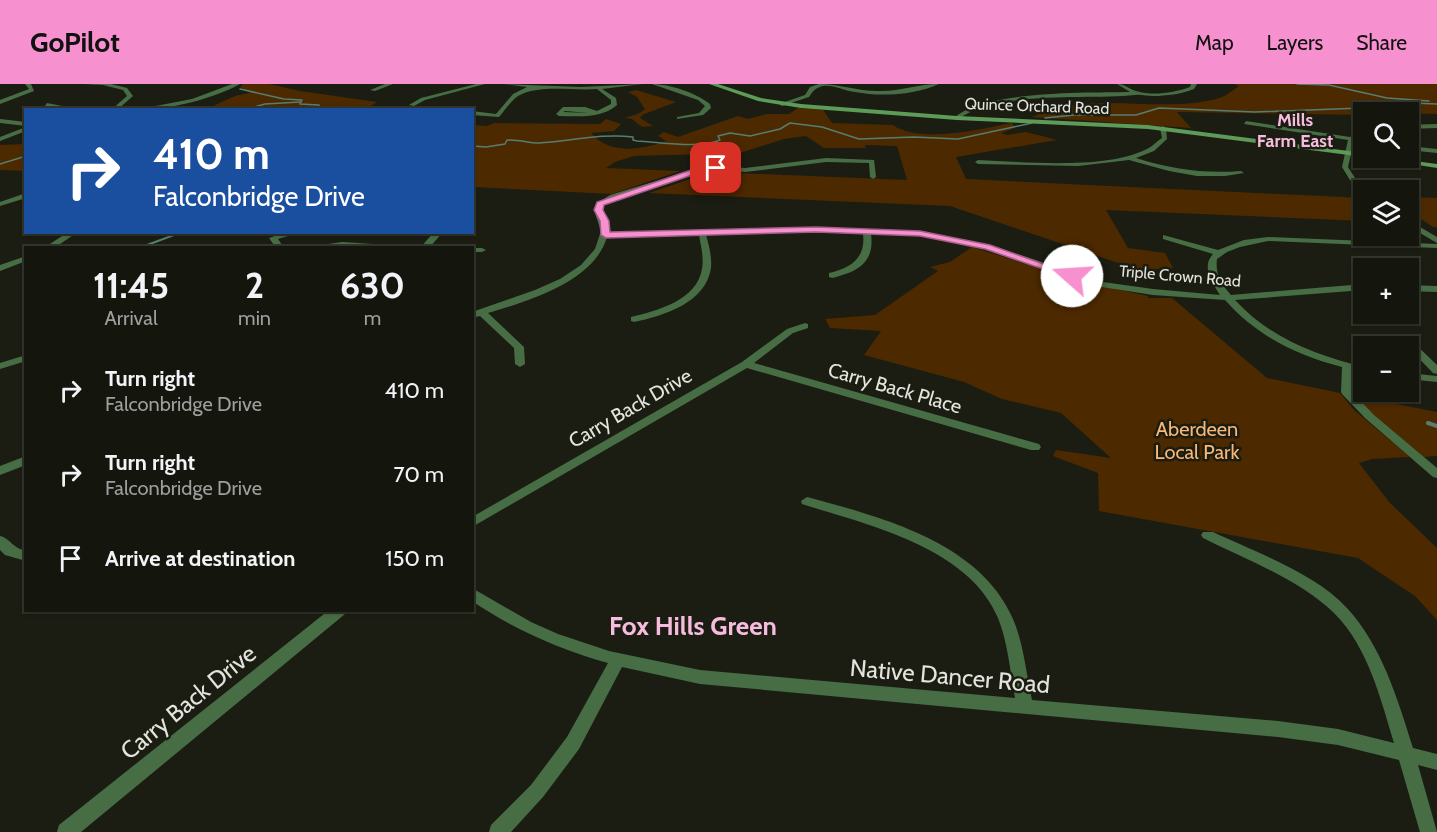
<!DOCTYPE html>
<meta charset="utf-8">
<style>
body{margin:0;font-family:Cabin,sans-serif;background:#21231c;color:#f1f3f6;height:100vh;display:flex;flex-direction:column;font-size:22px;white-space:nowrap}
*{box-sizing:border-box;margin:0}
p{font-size:20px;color:#9d9f9e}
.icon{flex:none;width:33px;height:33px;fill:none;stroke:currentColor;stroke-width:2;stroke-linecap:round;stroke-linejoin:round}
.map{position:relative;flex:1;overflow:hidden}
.details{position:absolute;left:24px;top:162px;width:450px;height:366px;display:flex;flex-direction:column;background:#14160e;border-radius:0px;box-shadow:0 2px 4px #0004,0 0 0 2px #33352e}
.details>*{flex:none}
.top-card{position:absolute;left:24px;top:24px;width:450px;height:126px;border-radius:0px;box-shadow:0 2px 4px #0004,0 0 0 2px #33352e;background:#1a4fa0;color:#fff;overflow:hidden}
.buttons{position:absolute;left:1353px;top:18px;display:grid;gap:12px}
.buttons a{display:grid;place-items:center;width:66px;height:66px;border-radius:0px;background:#14160e;box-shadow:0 2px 4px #0004,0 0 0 2px #33352e;font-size:30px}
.pin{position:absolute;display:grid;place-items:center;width:51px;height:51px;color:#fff;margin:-26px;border-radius:12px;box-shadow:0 3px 9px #0006}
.me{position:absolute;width:66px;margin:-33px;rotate:289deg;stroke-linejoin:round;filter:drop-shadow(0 0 4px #0008)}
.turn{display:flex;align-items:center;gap:21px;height:126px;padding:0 30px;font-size:27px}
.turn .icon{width:78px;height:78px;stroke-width:2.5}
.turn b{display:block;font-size:42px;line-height:51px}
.eta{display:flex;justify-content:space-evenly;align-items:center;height:102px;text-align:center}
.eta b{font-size:36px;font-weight:700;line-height:42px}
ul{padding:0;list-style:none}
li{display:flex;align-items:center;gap:18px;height:84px;padding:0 30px}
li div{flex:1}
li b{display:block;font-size:22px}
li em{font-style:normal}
header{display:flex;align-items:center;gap:36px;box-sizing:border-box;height:84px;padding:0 30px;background:#f790ce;color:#111}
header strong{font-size:28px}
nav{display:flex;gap:33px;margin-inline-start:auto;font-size:21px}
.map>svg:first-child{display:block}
.green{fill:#4d2900}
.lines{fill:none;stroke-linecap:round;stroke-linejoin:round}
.stream-far2{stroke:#567e70;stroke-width:1.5}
.stream-far1{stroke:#567e70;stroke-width:2}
.stream{stroke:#567e70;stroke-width:4}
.street{fill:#476d44;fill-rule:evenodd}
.secondary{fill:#5d9b59;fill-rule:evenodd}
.route{fill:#f790ce;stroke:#a15e86;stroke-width:1.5}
.labels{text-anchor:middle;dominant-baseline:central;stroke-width:5;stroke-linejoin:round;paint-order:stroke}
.far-street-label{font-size:16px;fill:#e3e4dd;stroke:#1b1d12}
.far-neighbourhood-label{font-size:18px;font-weight:bold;fill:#f7bbdd;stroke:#1b1d12}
.street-label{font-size:20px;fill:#e3e4dd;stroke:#1b1d12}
.park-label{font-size:20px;fill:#f9b676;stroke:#1b1d12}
.near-street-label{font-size:24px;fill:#e3e4dd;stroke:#1b1d12}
.near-neighbourhood-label{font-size:26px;font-weight:bold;fill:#f7bbdd;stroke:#1b1d12}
</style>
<header>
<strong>GoPilot</strong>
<nav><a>Map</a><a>Layers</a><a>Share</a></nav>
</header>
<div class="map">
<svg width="1437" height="748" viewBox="0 0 1437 748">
<rect width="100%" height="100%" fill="#1b1d12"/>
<g class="green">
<path d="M243 0H269L300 7 377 18 365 26 207 25C223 18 232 11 250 9L240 3Z"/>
<path d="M1234 0H1437V30L1364 28 1363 31 1177 28 1191 44 1032 33C1088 5 1157 30 1216 15 1225 13 1232 7 1239 2Z"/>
<path d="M636 6 676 18 642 31 640 34 653 42 642 43 632 35 625 34 640 29 645 25 637 13 628 8Z"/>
<path d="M798 24 823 26 832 39 893 41C920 60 981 45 1012 39L1015 44 1001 49 1007 51 1026 48 1057 56 956 73 966 95 1363 114 1364 137 1106 126 1128 164 1165 169 1173 184 1139 186 950 122 649 109 711 88 907 96 897 62 865 61 866 64H824L806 52 784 55 740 69 634 72 615 78 606 84 680 87 612 110 473 103V41L487 42 494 39 600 40 606 35 621 40 614 47 591 49C609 71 642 66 666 57L658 52 664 48 678 53 738 32 748 35 767 30H789Z"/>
<path d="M25 60V87L0 86V61Z"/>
<path d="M1409 113 1437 114V143H1433L1409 127Z"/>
<path d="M972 163 1084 198 1148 212V214H1172L1267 294 1340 309 1354 326 1410 373 1372 375 1359 379 1390 419 1437 464V536L1415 512 1358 474 1099 427 1098 389 1053 372 1056 366 1111 374 1061 329 1002 315 964 298 864 271 881 247 830 244 825 235 875 231 938 187 930 183 950 178Z"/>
<path d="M1356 312 1437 328V372L1424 373 1365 323Z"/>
</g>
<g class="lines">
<g class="stream-far2">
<path d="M1297 0 1329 1 1387 14 1429 17"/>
<path d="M240 5 284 15 302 16 300 20 319 21V26"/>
<path d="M243 26 265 20 300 18"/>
<path d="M1045 34 1074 31H1136L1159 24 1255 28 1413 22V19L1437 20"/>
<path d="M472 62 486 63 505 60 507 56C518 55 528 59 539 59 570 57 603 49 633 53V56L637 57C660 58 700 65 720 56L718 52 730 49 750 52 780 45 790 39 822 43 859 55 914 53 958 55 1032 39"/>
<path d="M0 80 26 72"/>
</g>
<path class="stream-far1" d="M139 164 182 148"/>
<path class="stream" d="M1428 339 1437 342"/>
<g class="street">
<path d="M25 0H31L34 7 0 20V16L29 5Z"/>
<path d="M84 0H111L127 4 133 12 117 26H111L127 12 123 6 103 1Z"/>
<path d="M232 0H240C211 16 167 26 135 26L192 15Z"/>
<path d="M385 0H393L375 7 370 6Z"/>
<path d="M476 0H485L425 16 414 22 409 21 421 14Z"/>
<path d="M504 0 581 3 643 0 602 5 616 14 617 21C601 35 579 32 559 32L556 30 563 23H585L597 27 611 20V16L597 5C571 7 539 0 518 12 511 17 505 26 499 33L472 31V27L496 30 513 10 527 3ZM565 27 589 29 563 28Z"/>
<path d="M652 0C670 0 696 9 710 20L711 24 703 31 677 35V33L699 29 705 22 698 16Z"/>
<path d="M819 0C840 0 860 8 881 7 901 7 919 0 939 0 915 11 881 13 855 8 845 7 832 0 823 2 815 4 813 7 809 13L782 22 779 20 805 11 810 3Z"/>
<path d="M1117 0C1125 0 1129 5 1136 7 1153 12 1173 9 1190 3L1191 0H1197L1194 5C1181 10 1167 12 1153 12 1147 12 1140 10 1135 11 1087 16 998 6 959 35L954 34C985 6 1088 9 1130 8Z"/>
<path d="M47 19 72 24 74 26 45 22Z"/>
<path d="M0 35 26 38V42L0 39Z"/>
<path d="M1246 37 1350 53 1364 45V49L1356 54 1364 55V59L1354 57 1348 83 1355 94 1369 106 1363 107 1350 96 1342 83 1348 56 1244 40Z"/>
<path d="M1437 40V44L1408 45V41Z"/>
<path d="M1163 42 1166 44 1167 55 1154 67 1136 74C1171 85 1204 90 1241 87L1244 89 1225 92H1197L1169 87 1129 76 1078 82 978 80 975 78 978 76C1026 78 1105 86 1147 65 1153 62 1157 57 1162 54L1160 44Z"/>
<path d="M26 43V47L0 57V53Z"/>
<path d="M1408 62 1437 65V69L1408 66Z"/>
<path d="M826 74 874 76 876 93 873 95 870 93 869 79 826 78 745 88 716 86 700 88 616 115 603 121 602 126 608 149 819 144 920 147 990 161 1103 198 1153 205 1220 211C1212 198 1201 183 1213 170L1163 155V151L1218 166 1244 156 1268 153 1437 160V164L1268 157 1240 163 1227 168 1217 175C1215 190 1221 200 1231 211L1364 200V206L1235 216C1270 254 1315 271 1364 283V289L1352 286 1351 307 1373 330 1437 384V394L1433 393 1365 334 1342 310 1341 308 1342 283C1296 271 1257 252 1225 216L1153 211 1102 203 985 165 920 151 871 150C875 179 857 188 832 194L829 193V189C851 184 866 174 863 150L819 148 706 151C709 161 712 173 711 184 706 219 663 232 634 238L631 237V233C657 227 697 216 702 185 704 174 701 162 699 151L607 153C594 198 528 217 488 229L524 263 525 280 520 283 515 280 514 264 480 232 472 234V228L535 206 560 195 581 181 595 165 601 147 594 126 596 120 610 111 699 84 716 82 745 84Z"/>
<path d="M26 109V114L0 122V118Z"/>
<path d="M1408 136 1437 153V159L1408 142Z"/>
<path d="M68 148H78L54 164H44Z"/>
<path d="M286 148H301L278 155 284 164H276L269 154Z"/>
<path d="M434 148H443L429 164H420Z"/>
<path d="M342 158 404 162 408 164H301Z"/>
<path d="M472 164H482L486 166 482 168H472Z"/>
<path d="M26 172V177L0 187V181Z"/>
<path d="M1408 201 1437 202V208L1408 207Z"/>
<path d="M805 239 808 240V244L793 249 754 279 1039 360 1041 363 1039 366H1031L747 284 472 443V433L742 278 787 245Z"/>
<path d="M1410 257 1413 258 1437 281V290L1433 289 1407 262 1405 260Z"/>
<path d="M26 271V277L0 285V279Z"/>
<path d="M1408 289 1437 292V298L1408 295Z"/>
<path d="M26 372V381L0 391V382Z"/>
<path d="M807 413C881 433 980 458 1013 535 1024 561 1026 589 1032 616L1278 637 1338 645 1394 659C1381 616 1368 563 1335 530 1299 495 1247 476 1203 454L1201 451 1203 448H1213C1255 468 1315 489 1347 524 1382 562 1398 616 1413 664L1437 670V686L1418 681 1437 748H1420L1399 676 1338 661 1278 653 700 600 622 583 579 665 543 713 511 748H489L491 741 531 701 567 653 608 579C559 565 515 546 472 517V504L531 538 558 550 609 567 700 586 1015 614C1010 587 1008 559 998 534 968 463 868 441 802 420L801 417Z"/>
<path d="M0 452C11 455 11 463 26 467V477L5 471 0 466Z"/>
<path d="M329 526H347L345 530 81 748H57L59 741Z"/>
</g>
<g class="secondary">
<path d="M709 0H718L761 14 801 20 957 32 1148 41 1364 69V73L1148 45 957 36 801 24 758 17Z"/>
<path d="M1374 74H1392L1437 80V84Z"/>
</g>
</g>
<path class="route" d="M716 82 720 84 719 86 698 89 604 121 603 126 609 137 610 148 816 143 920 147 990 161 1077 192 1069 194 985 165 920 152 816 148 606 154 601 151 600 137 594 126 597 118 694 85Z"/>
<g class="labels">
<g class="far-street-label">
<text transform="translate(1037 22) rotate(2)">Quince Orchard Road</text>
<text transform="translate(1180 192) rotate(5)">Triple Crown Road</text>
</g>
<g class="far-neighbourhood-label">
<text x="1295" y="36">Mills<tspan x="1295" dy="21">Farm East</tspan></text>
</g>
<g class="street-label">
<text transform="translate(895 304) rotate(16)">Carry Back Place</text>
<text transform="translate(630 324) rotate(-30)">Carry Back Drive</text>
</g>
<g class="park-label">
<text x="1197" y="345">Aberdeen<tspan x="1197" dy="23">Local Park</tspan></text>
</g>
<g class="near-street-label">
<text transform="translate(950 592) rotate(5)">Native Dancer Road</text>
<text transform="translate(188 618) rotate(-39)">Carry Back Drive</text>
</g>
<g class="near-neighbourhood-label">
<text x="693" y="542">Fox Hills Green</text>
</g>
</g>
</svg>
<div class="buttons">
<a><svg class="icon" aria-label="search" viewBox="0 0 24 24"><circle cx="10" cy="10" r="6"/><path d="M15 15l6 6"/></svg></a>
<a><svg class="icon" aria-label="layers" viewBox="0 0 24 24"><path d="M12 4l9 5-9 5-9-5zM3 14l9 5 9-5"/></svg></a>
<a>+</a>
<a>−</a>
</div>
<div class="pin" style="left:716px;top:84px;background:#d93025"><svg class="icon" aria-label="arrive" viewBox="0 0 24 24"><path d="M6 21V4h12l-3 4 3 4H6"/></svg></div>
<svg class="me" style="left:1072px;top:192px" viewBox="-20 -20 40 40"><circle r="19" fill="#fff"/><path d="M0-13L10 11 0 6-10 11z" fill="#f790ce"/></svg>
<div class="top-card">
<div class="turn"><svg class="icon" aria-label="right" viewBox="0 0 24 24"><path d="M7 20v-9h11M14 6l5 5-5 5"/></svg><div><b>410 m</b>Falconbridge Drive</div></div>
</div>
<section class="details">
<div class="eta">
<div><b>11:45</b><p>Arrival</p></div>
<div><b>2</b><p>min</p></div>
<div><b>630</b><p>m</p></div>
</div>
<ul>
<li><svg class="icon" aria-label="right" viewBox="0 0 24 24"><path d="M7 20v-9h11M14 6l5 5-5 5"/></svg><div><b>Turn right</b><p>Falconbridge Drive</p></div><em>410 m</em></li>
<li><svg class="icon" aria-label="right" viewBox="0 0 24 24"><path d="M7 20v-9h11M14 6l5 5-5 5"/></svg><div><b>Turn right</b><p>Falconbridge Drive</p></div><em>70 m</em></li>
<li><svg class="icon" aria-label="arrive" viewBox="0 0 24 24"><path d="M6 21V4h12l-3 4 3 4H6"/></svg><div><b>Arrive at destination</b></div><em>150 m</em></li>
</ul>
</section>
</div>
